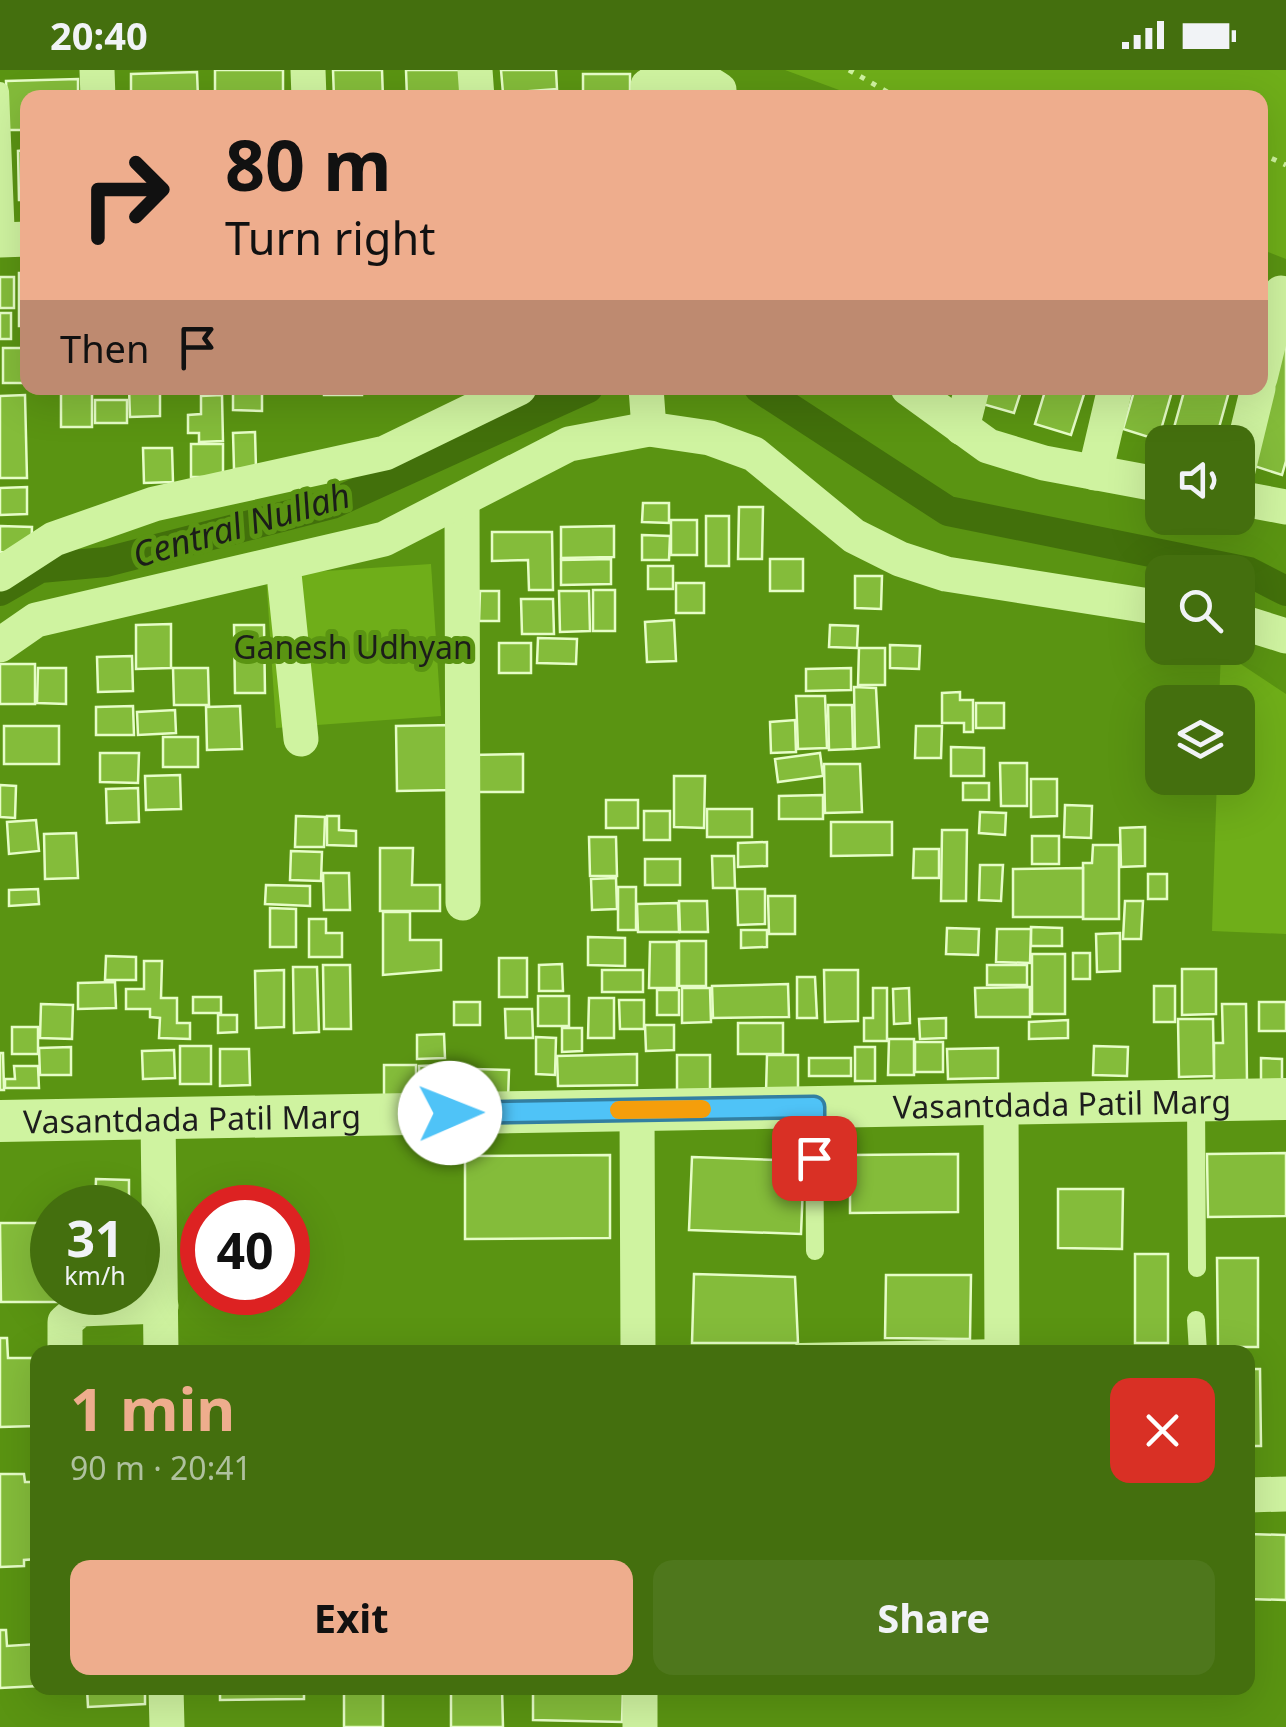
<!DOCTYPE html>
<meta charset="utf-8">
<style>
body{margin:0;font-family:"Noto Sans",sans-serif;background:#4e771c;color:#f1f3f6;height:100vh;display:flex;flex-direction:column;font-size:38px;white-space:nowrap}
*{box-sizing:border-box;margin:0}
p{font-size:32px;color:#afc19e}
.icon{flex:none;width:55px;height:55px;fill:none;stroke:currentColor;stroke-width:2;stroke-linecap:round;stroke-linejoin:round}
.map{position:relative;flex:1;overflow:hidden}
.panel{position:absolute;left:30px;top:1275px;width:1225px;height:350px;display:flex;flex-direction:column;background:#446f0e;border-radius:20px;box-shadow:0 10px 40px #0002}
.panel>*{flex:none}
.top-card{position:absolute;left:20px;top:20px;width:1248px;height:305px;border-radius:20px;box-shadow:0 10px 40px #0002;background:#eead8d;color:#111;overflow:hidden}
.controls{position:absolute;left:1145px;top:355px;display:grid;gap:20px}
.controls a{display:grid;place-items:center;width:110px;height:110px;border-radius:20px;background:#446f0e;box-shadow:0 10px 40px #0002;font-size:50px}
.speed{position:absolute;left:30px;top:1115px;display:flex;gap:20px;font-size:50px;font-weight:700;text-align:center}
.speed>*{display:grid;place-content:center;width:130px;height:130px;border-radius:50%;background:#446f0e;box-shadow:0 10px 40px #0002;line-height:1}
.speed small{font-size:25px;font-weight:400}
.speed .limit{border:15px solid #d22;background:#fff;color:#111}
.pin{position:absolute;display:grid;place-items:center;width:85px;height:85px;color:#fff;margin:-42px;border-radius:20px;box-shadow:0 5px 15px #0006}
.me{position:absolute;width:110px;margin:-55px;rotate:89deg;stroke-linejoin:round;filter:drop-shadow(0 0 8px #0008)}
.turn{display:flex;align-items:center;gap:35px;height:210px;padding:0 40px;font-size:45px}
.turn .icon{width:130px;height:130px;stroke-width:2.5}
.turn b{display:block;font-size:70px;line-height:85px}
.then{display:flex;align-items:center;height:95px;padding:0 40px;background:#0003;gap:20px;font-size:38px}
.round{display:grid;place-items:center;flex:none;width:105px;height:105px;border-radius:20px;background:#4e771c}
.overview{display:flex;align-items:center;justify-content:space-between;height:170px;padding:0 40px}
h1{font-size:60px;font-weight:700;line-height:75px;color:#eead8d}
.cta{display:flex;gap:20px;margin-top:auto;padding:20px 40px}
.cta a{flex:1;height:115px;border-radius:20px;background:#eead8d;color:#111;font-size:40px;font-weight:700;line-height:115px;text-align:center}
.cta a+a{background:#4e771c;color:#f1f3f6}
.status{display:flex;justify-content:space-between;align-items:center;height:70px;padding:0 50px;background:#446f0e;direction:ltr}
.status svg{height:28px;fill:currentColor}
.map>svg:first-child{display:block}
.green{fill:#6fae19}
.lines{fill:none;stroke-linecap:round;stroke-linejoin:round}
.canal{stroke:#42700b;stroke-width:30}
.building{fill:#84bc3a;stroke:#e6fdc7;stroke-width:2.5}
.path{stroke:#cff3a0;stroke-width:5;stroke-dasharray:5 8;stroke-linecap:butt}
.service{stroke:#cff3a0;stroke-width:18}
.minor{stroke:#cff3a0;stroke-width:35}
.tertiary{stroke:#cff3a0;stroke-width:42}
.route-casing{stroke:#337fa1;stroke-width:25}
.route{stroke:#4fc3f7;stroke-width:18}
.slow{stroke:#f59e0b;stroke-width:18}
.labels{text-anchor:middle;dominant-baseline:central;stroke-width:10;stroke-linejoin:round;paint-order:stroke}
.park-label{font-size:32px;fill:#1c1d1a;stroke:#5a9412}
.street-label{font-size:32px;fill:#1d1d1d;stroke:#5a9412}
.water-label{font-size:35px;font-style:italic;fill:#1b1d19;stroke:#5a9412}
</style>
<div class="status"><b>20:40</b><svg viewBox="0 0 49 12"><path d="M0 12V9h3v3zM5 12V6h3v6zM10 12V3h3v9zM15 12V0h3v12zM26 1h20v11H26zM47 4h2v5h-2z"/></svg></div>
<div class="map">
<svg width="1286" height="1657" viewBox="0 0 1286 1657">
<rect width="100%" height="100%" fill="#5a9412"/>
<g class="green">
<path d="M785 0H1286V189L1260 179V28L858 27Z"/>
<path d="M431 494 441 646 276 658 266 505Z"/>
<path d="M1221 581 1286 624V864L1212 861 1217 708H1238V632H1219Z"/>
</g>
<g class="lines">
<g class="canal">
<path d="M759 318 948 441 1249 502 1286 521"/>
<path d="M0 521 40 498 106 492 332 434 588 318"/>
</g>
</g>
<g class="building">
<rect x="215" y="0" width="68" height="28"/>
<path d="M333 0H382L383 28H334Z"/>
<path d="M406 0H463L464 28H407Z"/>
<path d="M501 0H556L557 19 503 23Z"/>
<path d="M197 2 198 28H131V4Z"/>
<rect x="583" y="4" width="47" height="24"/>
<path d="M78 9V28H28V60H8L6 11Z"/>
<path d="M28 80V130H19L18 81Z"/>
<rect x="19" y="203" width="9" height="53"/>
<rect x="0" y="207" width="14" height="31"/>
<rect x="0" y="243" width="11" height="26"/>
<path d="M1286 260V391L1282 405 1245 393Z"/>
<rect x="3" y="278" width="25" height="35"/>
<path d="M129 318H160V346L130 347Z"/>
<path d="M233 318H262V341L233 340Z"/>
<rect x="324" y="318" width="38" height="7"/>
<path d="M984 318H1022L1014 343 979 333Z"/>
<path d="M1046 318H1086L1071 365 1035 354Z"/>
<path d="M1135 318H1173L1158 370 1123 359Z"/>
<path d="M1185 318H1230L1215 372H1170Z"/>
<rect x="61" y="322" width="31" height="35"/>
<path d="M25 325 27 408H0V326Z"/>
<path d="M222 325 223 371 199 372V363H188V345L201 344V326Z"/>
<rect x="95" y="330" width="32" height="23"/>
<path d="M255 362 256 399H234L233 363Z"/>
<rect x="191" y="374" width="32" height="33"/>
<path d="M143 378H172L173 412 144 413Z"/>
<path d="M27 417V444L0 445V418Z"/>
<path d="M643 433H669V453L642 452Z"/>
<path d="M739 437H763L762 489H738Z"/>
<rect x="706" y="446" width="23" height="50"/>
<rect x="671" y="450" width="26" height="35"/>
<path d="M0 456 32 457 31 483 0 482Z"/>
<path d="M614 456V487L561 488V457Z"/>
<path d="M492 462H552L553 520H529L528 490 492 491Z"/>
<path d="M642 465 670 466 669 490H642Z"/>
<path d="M611 489V514L561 515V490Z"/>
<rect x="770" y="489" width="33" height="32"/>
<rect x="648" y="496" width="25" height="23"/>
<path d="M855 506H882L881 539 855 538Z"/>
<rect x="676" y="513" width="28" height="30"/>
<rect x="593" y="520" width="22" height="41"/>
<path d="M480 521H499V551H479Z"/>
<path d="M559 521H589L590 561 560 562Z"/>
<path d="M521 529H553L554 564H522Z"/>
<path d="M674 550 676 591 647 592 645 552Z"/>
<path d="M171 554V598L136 599V555Z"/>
<path d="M234 555H264L265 623H235Z"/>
<path d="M830 555 858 556 857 578 829 577Z"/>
<path d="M538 568 577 569 576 594 537 593Z"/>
<rect x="499" y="573" width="32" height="30"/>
<path d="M890 575 920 576 919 599 890 598Z"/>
<path d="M859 578H885V615H858Z"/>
<path d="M132 586 133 621 98 622 97 587Z"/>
<rect x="0" y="594" width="35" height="40"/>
<path d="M38 598H66V634L37 633Z"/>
<path d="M173 598H208L209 635H174Z"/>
<path d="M851 598V620L806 621V599Z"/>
<path d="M854 617 876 618 879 677 855 679Z"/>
<path d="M960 622V630H973V662H964V653H942V623Z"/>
<path d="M796 626H825L827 678 798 679Z"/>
<rect x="976" y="633" width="28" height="25"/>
<path d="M828 635H852L853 679 829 680Z"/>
<path d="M133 636 134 665H96V637Z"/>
<path d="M240 636 242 679 207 680 206 637Z"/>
<path d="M175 640 176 663 138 665 137 642Z"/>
<path d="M795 650 796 682 771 683 770 652Z"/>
<path d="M453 655V720L397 721 396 656Z"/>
<rect x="4" y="656" width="55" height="38"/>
<path d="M916 656H942L941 688H915Z"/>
<rect x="163" y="667" width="35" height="30"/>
<path d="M951 677 984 678V706H951Z"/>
<path d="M100 683H139L138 713 100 712Z"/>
<path d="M820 683 823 706 778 712 775 689Z"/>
<path d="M523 684V722H471L470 685Z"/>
<path d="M1000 693H1027V736H1001Z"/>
<path d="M824 694H860L862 742 825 743Z"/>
<path d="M180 705 181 739 146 740 145 706Z"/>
<path d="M674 706H705L704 758 674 757Z"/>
<path d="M1031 709H1057V746L1031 747Z"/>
<rect x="963" y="713" width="26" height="17"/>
<path d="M0 715 16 716 15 748 0 747Z"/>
<path d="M138 718 139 752 107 753 106 719Z"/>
<path d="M823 725V749H779V726Z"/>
<rect x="606" y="730" width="32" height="28"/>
<path d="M1065 735 1092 736 1091 768 1064 767Z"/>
<rect x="707" y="739" width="45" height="28"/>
<rect x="644" y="741" width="26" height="29"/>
<path d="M980 742 1006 743 1005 765 979 763Z"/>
<path d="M296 746 325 747 324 777H295Z"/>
<path d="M327 746H339V760L356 761V776L327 775Z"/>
<path d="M36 750 39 781 9 784 7 752Z"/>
<path d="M831 752H892V785L831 786Z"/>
<path d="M1145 757V796L1121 797 1120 758Z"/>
<path d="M942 760H967L966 831H941Z"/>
<path d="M76 763 78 808 45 809 44 764Z"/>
<rect x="1032" y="766" width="27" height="28"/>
<path d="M589 767H616L617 806H590Z"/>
<path d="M767 772V796L738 797V773Z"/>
<path d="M1093 775H1119V849H1083V793H1092Z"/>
<path d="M380 778H413L412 815H440V841H380Z"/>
<path d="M914 779H939V808H913Z"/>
<path d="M291 781 322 782 321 811 290 810Z"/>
<path d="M712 786H734L735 818H713Z"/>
<rect x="645" y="789" width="35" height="26"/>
<path d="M980 795H1003L1001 831 979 830Z"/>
<path d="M1083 798V847H1013V799Z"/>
<path d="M323 803H349L350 840H324Z"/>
<rect x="1148" y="804" width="19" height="25"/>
<path d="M616 808 617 839 592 840 591 809Z"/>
<path d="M266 815 310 816V836L265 834Z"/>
<rect x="618" y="817" width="18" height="43"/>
<path d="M38 819 39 834 9 836V820Z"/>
<path d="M737 819H765V854L738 855Z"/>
<path d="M768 826H795V864H769Z"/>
<path d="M679 831H707L708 862H680Z"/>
<path d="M1125 831H1143L1141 869H1123Z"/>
<path d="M678 833 679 862H638L637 834Z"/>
<path d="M270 838 296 839V877H270Z"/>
<path d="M383 842H410V870H441V900L383 905Z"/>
<path d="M309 849H326V863H342V887H309Z"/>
<path d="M1031 857 1062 858V876H1031Z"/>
<path d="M947 858 979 859 978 885 946 884Z"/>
<path d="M997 859H1031L1030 893 996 892Z"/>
<path d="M741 860H767V877L741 878Z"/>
<path d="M1120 863V901L1097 902 1096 864Z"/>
<path d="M588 867 625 868V896L588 895Z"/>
<rect x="679" y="871" width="27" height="45"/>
<path d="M650 872H677V918H649Z"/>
<rect x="1073" y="883" width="17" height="26"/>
<rect x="1032" y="884" width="33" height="60"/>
<path d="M106 886 136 887V910H105Z"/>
<rect x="499" y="888" width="28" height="39"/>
<path d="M144 891H162L161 928H177V953H190V969L159 968 160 948 150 947V939H126V919H144Z"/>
<path d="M562 894 563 921H539V895Z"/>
<path d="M323 895H350L351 959H324Z"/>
<rect x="987" y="895" width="40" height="20"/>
<path d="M293 897H317L319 962 294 963Z"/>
<path d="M1182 899H1216V944L1182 945Z"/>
<path d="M284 900V957L256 958 255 901Z"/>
<rect x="602" y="900" width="41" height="22"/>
<path d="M824 900H858V951L825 952Z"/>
<path d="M797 907H815L817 948H797Z"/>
<path d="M115 912 116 938 78 939V913Z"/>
<path d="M788 914 789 947 713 948 712 916Z"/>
<rect x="1154" y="916" width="21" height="36"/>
<path d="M1030 917V947H976L975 918Z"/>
<path d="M682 918H710L711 952 682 953Z"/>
<path d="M873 918H887V971H864V948H873Z"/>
<path d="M909 918 910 953 894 954 893 919Z"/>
<rect x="657" y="920" width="22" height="25"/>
<rect x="538" y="926" width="31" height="30"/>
<rect x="193" y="927" width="28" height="16"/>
<path d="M589 928H614V968H588Z"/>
<path d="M619 930H644V959H620Z"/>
<rect x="454" y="932" width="26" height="23"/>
<rect x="1259" y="932" width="27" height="29"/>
<path d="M41 934 73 935 72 969 40 968Z"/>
<path d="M1222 934H1246L1247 1012H1214V973H1223Z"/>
<path d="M505 939H532L533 968H506Z"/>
<path d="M218 945H237V962L218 963Z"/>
<path d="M946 948V968L920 969 919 949Z"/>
<path d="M1178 949H1213L1214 1006 1179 1007Z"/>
<path d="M1068 950V968L1029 969V952Z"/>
<rect x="738" y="953" width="45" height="31"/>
<path d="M645 955H674V980L646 981Z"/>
<rect x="12" y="957" width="26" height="27"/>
<path d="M562 958H582V981L562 982Z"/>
<path d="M444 964 445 988 417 989V965Z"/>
<path d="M536 967 556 968 555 1005 536 1004Z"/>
<path d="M889 969H914V1005H888Z"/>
<rect x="915" y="972" width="28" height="30"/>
<rect x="180" y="976" width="31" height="38"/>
<path d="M1094 976 1128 977 1127 1006 1093 1005Z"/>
<path d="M71 977V1005H40L39 978Z"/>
<rect x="855" y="977" width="20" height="34"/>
<path d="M998 978V1008L948 1009 947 979Z"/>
<path d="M220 979H249L250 1015 220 1016Z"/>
<path d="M174 980 175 1008 143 1009 142 981Z"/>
<path d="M0 983H3L4 1020H0Z"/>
<path d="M637 984V1015L558 1016 557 986Z"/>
<rect x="677" y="985" width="33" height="38"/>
<path d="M767 985H798V1023H766Z"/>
<rect x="809" y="988" width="42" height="18"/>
<path d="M1261 988 1282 989V1016L1261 1015Z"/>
<rect x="384" y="995" width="32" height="35"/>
<path d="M443 995 444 1029 420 1030 419 996Z"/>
<path d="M14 996H38L39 1018H5V1009H15Z"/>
<path d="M474 999 509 1000 508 1030 473 1029Z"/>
<path d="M1286 1083V1146L1208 1147 1207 1084Z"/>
<path d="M958 1084V1142L850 1143V1085Z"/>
<path d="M610 1085V1168L465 1169V1086Z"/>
<path d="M692 1087 804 1091 801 1164 689 1160Z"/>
<path d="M96 1109 129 1110V1138H95Z"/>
<path d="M1058 1119H1123L1122 1179 1058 1178Z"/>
<path d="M0 1153H52V1222H61V1232H1Z"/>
<rect x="1135" y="1184" width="33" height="89"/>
<path d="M1217 1188H1258V1277H1218Z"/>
<path d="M694 1204 795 1207 798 1273H692Z"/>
<path d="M886 1205H971L970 1269 885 1268Z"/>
<path d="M0 1268H7L8 1288H35L36 1356 0 1357Z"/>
<path d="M1248 1299H1260L1261 1376H1248Z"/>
<path d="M0 1404H24L25 1412H38V1489L24 1490V1496L0 1497Z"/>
<path d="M1248 1464 1286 1465V1530L1248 1529Z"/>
<path d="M0 1560H6L7 1576 38 1574V1616L0 1618Z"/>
<path d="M87 1618H145V1634L88 1637Z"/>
<path d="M220 1618H304V1629L220 1630Z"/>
<rect x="344" y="1618" width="39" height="39"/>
<path d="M451 1618H502L503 1657H451Z"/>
<path d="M533 1618H623L622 1652 533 1650Z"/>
</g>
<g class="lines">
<g class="path">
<path d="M849 0 898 28"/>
<path d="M1260 83 1286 95"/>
</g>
<g class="service">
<path d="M0 21 6 170"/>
<path d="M1196 1030 1197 1198"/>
<path d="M814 1037 815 1181"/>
<path d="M1196 1250 1198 1282"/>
<path d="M800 1282 1002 1278"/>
</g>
<g class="minor">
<path d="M97 0 98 28"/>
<path d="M308 0 309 28"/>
<path d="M475 0 477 28"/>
<path d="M648 28V16C670 0 697 4 719 20V28"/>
<path d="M0 170 28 169"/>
<path d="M1260 308 1281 223"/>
<path d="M646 318 649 359"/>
<path d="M908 318 988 376 1044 393 1162 415"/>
<path d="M962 358 972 318"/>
<path d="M1238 400 1258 318"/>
<path d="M1095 403 1115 318"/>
<path d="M1238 428 1286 437"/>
<path d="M462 431 463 833"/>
<path d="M283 494 301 669"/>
<path d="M0 504 54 469 154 434 385 383 519 318"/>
<path d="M1238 551 1286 566"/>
<path d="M0 575 36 550 384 469 569 374 649 359 710 368 754 384 854 466 900 489 946 504 1162 538"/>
<path d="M1001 1034 1002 1282"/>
<path d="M637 1040 638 1282"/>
<path d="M158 1049 161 1282"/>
<path d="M65 1282V1252L80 1239 161 1236"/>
<path d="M1248 1425 1286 1424"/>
<path d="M166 1618 167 1657"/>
<path d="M640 1618V1657"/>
</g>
<path class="tertiary" id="s1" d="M0 1051 1286 1029"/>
</g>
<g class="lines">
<defs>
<path id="route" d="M450 1043 814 1037V1088"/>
</defs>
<use href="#route" class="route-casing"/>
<use href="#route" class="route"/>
<path class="slow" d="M619 1040 702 1039"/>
</g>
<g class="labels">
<g class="park-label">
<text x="353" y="576">Ganesh Udhyan</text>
</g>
<g class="street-label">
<text stroke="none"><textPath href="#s1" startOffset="1062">Vasantdada Patil Marg</textPath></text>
<text stroke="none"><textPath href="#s1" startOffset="192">Vasantdada Patil Marg</textPath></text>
</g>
<g class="water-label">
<text transform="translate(241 454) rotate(-16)">Central Nullah</text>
</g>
</g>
</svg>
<div class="controls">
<a><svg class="icon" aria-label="sound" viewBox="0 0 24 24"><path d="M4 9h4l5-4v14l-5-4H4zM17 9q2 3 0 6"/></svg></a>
<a><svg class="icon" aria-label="search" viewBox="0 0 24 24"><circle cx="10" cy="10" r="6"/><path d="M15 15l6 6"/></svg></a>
<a><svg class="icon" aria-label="layers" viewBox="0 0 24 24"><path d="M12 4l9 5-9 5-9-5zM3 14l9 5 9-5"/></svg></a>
</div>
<div class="speed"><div>31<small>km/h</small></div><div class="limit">40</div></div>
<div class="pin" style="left:814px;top:1088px;background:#d93025"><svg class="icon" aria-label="arrive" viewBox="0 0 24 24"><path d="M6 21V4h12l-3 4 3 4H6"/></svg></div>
<svg class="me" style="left:450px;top:1043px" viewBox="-20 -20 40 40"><circle r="19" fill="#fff"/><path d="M0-13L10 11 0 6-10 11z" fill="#4fc3f7"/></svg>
<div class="top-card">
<div class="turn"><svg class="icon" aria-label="right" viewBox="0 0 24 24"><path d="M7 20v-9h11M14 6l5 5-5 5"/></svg><div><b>80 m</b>Turn right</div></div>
<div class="then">Then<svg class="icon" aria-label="arrive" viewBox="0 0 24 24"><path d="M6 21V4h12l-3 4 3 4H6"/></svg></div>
</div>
<section class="panel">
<div class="overview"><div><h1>1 min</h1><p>90 m · 20:41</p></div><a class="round" style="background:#d93025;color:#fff"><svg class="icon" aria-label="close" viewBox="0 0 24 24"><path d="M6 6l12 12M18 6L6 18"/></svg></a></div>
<div class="cta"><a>Exit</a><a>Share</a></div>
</section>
</div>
